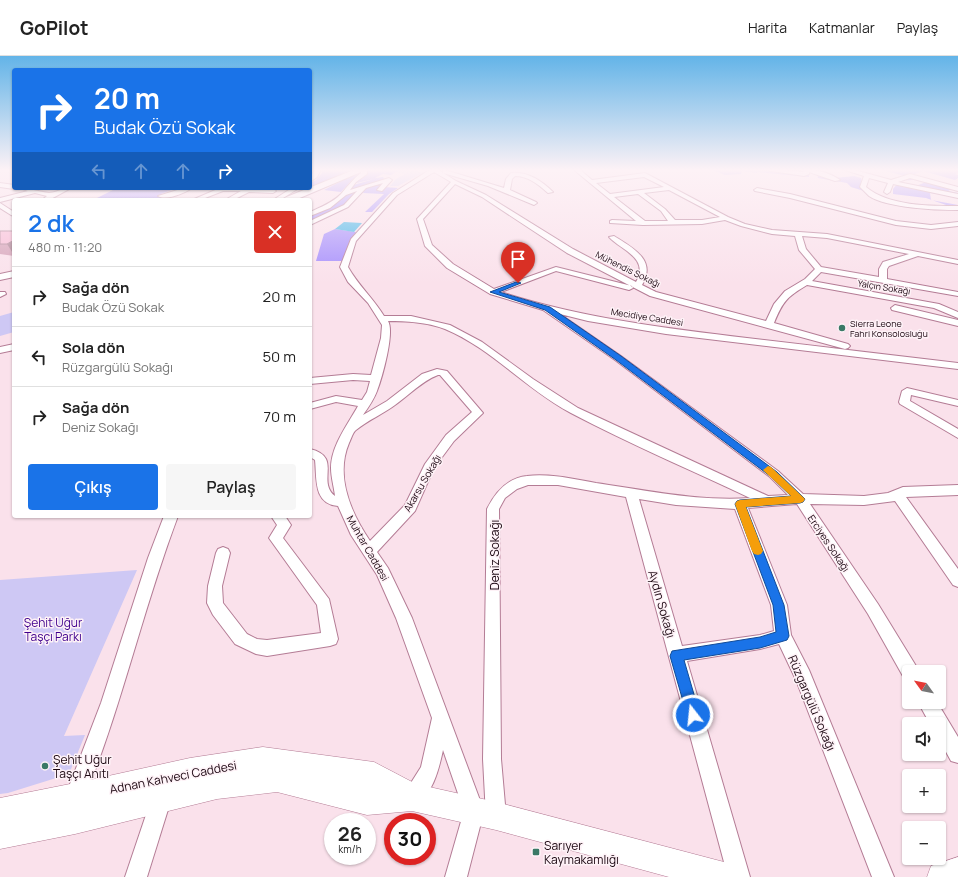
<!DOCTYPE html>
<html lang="tr">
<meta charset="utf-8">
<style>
body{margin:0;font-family:Manrope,sans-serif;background:#f6f6f6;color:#222;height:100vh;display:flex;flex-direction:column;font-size:15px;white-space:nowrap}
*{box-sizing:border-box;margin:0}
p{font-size:13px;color:#767676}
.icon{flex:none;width:22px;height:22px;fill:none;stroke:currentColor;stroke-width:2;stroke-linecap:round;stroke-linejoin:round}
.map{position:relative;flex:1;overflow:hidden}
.drawer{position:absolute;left:12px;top:142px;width:300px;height:320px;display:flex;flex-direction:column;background:#fff;border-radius:4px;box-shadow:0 1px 3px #0004}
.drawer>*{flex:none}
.guide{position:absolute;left:12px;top:12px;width:300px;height:122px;border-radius:4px;box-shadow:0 1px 3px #0004;background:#1a73e8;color:#fff;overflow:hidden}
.needle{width:26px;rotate:303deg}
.fabs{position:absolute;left:902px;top:609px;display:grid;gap:8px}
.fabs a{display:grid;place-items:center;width:44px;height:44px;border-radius:4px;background:#fff;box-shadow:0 1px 3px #0004;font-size:20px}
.speed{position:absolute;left:324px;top:757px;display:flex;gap:8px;font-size:20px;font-weight:700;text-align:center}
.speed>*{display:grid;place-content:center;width:52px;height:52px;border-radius:50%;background:#fff;box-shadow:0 1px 3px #0004;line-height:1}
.speed small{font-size:10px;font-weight:400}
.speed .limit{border:6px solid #d22;background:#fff;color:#111}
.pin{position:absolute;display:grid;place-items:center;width:34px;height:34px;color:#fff;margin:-41px -17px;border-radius:50% 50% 50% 0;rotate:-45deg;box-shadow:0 0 4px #0007}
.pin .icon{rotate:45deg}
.me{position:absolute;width:44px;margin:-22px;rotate:344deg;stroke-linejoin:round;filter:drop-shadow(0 0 3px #0008)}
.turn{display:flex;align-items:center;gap:14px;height:84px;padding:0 16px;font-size:18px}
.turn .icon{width:52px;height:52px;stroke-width:2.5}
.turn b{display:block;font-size:28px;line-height:34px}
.lanes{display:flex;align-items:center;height:38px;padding:0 16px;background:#0003;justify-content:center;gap:20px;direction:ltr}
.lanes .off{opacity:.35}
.round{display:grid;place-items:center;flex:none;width:42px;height:42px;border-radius:4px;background:#f6f6f6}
.summary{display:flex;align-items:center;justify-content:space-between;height:68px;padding:0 16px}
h1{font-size:24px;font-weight:600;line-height:30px;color:#1a73e8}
.cta{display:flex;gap:8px;margin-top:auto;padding:8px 16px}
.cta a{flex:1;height:46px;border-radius:4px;background:#1a73e8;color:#fff;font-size:16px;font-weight:600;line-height:46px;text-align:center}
.cta a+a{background:#f6f6f6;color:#222}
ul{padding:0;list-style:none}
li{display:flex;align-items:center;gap:12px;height:60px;padding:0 16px;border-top:1px solid #e0e0e0}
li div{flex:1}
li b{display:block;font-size:15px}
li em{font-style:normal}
header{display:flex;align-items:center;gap:24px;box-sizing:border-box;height:56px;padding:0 20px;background:#fff;border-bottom:1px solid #e0e0e0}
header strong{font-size:19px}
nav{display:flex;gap:22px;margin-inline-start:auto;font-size:14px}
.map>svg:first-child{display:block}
.green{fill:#cec8f4}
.forest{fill:#a48dfd}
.water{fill:#3bb3e7}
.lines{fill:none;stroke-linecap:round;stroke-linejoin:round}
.minor-casing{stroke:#b47c95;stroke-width:2}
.secondary-casing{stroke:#b47c95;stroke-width:1}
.primary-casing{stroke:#b47c95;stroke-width:2}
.minor{fill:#fff;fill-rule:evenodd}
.secondary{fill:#fff;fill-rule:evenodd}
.primary{fill:#fff;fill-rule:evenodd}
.wall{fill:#d5a2b8}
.shaded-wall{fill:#ae8496}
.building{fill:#f8bcd6;stroke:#ae8496}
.route{fill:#1a73e8;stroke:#114b97}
.slow{fill:#f59e0b}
.poi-dot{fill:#3a7966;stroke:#fef2f7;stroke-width:1.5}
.labels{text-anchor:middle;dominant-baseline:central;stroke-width:3;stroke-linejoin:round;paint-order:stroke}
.far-street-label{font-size:9px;fill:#1b0711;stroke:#fef2f7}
.far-poi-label{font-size:9px;fill:#1b0711;stroke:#fef2f7;text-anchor:start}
.street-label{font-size:10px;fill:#1b0711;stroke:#fef2f7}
.near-street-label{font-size:12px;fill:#1b0711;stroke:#fef2f7}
.near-park-label{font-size:12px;fill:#3f008d;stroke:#fef2f7}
.near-poi-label{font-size:12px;fill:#1b0711;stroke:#fef2f7;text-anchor:start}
</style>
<header>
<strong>GoPilot</strong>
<nav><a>Harita</a><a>Katmanlar</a><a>Paylaş</a></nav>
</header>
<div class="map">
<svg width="958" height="821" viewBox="0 0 958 821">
<rect width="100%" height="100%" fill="#fae1eb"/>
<g class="green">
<path d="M401 113 424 116 398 130H390L396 123 405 118 396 116Z"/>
<path d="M14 256V276L0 280V260Z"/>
<path d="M137 514 64 680 85 679 69 718 8 737 0 738V524Z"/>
</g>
<g class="forest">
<path d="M321 113H353L310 132V127L316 124 322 117Z"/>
<path d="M369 113H401L391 119 383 118 375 122 383 121 384 123 379 135H381L384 131 398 132 389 138 372 156H365L384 138 363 137 366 130 345 137 350 130 374 123 352 128 365 118Z"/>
<path d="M710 113H789L797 115 799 114 797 113H814L817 116 835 122 854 120 861 122 864 135 851 131 847 127 818 122 817 117 809 116V121L757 116V117L742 115 741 118 725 119Z"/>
<path d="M878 113H958V117L955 118 958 119V122L955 124 923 115 909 120 952 133 948 135 958 137V140L916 130 926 126C914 122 911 126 901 123L905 120Z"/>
<path d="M361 115 362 118 352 124 341 136 324 134Z"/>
<path d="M897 128 958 141 930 137 931 144 958 149V151L939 152 946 149 926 142 893 138V133Z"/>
<path d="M364 131 345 150 310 166V158L345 138Z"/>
<path d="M117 132H177L161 138 172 139 160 144H93Z"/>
<path d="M335 173 356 176 350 186 342 205H316L324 178Z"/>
</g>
<path class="water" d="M344 166 362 167 354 176 335 173Z"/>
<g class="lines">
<defs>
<g id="minor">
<path d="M316 113H321L317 121 310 126V121Z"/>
<path d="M361 113H367V118L356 126 350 134 389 122 392 124 382 135 377 134 383 127 366 132 348 151 310 169V165L344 149 357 135 346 139 330 152 310 160V156C321 151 332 147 341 138 347 131 353 123 361 117Z"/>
<path d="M431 113H437L456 125 486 139 573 193 636 226C650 202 621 194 609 181L614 180C633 192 657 204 642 229L656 236 766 265 774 248 785 235 805 223 815 213 799 194 795 180 772 178 741 170 725 164 702 168 643 169 610 167V165L612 164 636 165 573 113H579L592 124 645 117 728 161 745 168 772 174 827 178 958 204V208L918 200 889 210 887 213V223L958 236V240L821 216 812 225 939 248 958 256V262L934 252 807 229C787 241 783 245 774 267L848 288 850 290 848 292 845 293 650 240 567 197 482 141 455 128 423 163 432 189 453 208 494 233 556 211 632 230 633 232 629 234 556 215 501 236C581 262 664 272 747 282 818 290 888 299 958 307V313L666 278 588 265 560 258 621 300 778 415 803 438 864 440 888 437 903 431 958 429V439L906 441 958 513V531L953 529 895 445 864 449 810 448 878 548 916 610 918 616H909V624L904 622 868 558 797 448 748 452 787 549 791 579 809 614 894 821H872L796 624 779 588 760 593 687 605 750 821H728L626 441 558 429H528L517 433 505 442 499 453 501 703 506 760 503 767 496 770 489 767 486 760 483 703 487 453C495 437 507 422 527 420 548 417 575 423 596 427 645 434 701 446 750 442 691 414 630 388 571 357 527 334 491 292 445 273 427 266 406 265 388 265 395 276 382 322 377 335 374 343 368 352 363 359L387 345 422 318 437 313 447 315 483 357 454 385 434 412 415 455 377 496 388 512 412 562 484 755 467 821H445L464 755 443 694C439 713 432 742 412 751L405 748 402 741 421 711 432 662 396 562 377 519 351 479 338 450C313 448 317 422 315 404L310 401V393C343 401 316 425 335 440 334 431 331 421 331 412 331 390 348 368 358 350L336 346 310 353V347L336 340 362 344 367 336 370 325 353 324 310 328V322L353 318 371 319 381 282 382 269 368 247 348 226 340 211 351 183 393 137ZM434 116 451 126 417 163 425 190 447 212 490 238 543 254 615 304 770 421 788 439 768 440 578 352 533 323 482 286 450 269 411 260H384C373 242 358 229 348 211L356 185 397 139ZM644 121 664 131 610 138 596 127ZM669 134 720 161 702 164H675L665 153 644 137ZM638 138 661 155 668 165H645L614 141ZM802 180 827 182 909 198 883 206 879 213V221L821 211 806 193ZM438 319H440L472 356 446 379 425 408 405 449 370 485C351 457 335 420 349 387 351 383 353 376 356 374 368 364 383 358 395 349 409 339 422 325 438 319ZM639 443 676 449 735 453 771 549 774 575 760 579 682 590Z"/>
<path d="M759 113H777L804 116 800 113C813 113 829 116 840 124L835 125 809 116V118L804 120Z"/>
<path d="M842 113H851L891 124 910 118 958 131V135L910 122 898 126 958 138V142L893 128 890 136 887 138 884 136 888 127 869 122 866 131C888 150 930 150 958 150V154C936 154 887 152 869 140 866 137 863 134 860 131L864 120Z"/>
<path d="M445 114 504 132 506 123 511 117C527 115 542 125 553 136L548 137C538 128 528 120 515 120L512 123 510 134 536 146 537 147 534 149 488 130 443 117V115Z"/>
<path d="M0 127 14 129V132H16L14 133 0 131Z"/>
<path d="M20 132C30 132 39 136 49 137 55 137 63 132 71 132L49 144H42L47 140 35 137 0 146V142L28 135Z"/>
<path d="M184 132H192C185 137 166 145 158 140Z"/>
<path d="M220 132 273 133 276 135 273 137 249 136 233 144H225L241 135H223L200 144H192Z"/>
<path d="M292 132H299L280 144H273Z"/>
<path d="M757 132 790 138 896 165 931 169 958 166V170L931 173 896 169 790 142 755 135 754 134Z"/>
<path d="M0 147 14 156V160L11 159 0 152Z"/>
<path d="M0 236H5L6 238 0 241Z"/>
<path d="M895 249 958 264V270L892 254 891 252Z"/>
<path d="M14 288V294L0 297V291Z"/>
<path d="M907 332 958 344V350L911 339 910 345 958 373V382L900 348 899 346 902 335Z"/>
<path d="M164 460H178C142 555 121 654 82 748L75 751 68 748 65 741 101 647 148 502Z"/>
<path d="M271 460H285L291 469 283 482 329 543 338 583 336 588 330 590 267 600 256 598 235 588 213 559 207 547 208 530 216 497 218 493 223 491 228 493 230 497 222 530 223 547 247 578 257 583 267 584 321 577 317 549 269 482 277 469Z"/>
<path d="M918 646H937L958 681V707L951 705 939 683V668H930Z"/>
<path d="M161 734 168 737 171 744 147 821H125L151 744 154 737Z"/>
</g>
<g id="secondary">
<path d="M263 691 374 706 416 728 496 746 724 806 735 810 739 821H669L496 774 412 755 367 759 277 736 217 743 75 778 0 793V742L90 724 190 702Z"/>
<path d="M958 801V821H927L931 810Z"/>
</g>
<g id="primary">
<path d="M356 113H368L295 144H282L284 142Z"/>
<path d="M14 215V221L0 224V218Z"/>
</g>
</defs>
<use href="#minor" class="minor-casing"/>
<use href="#secondary" class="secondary-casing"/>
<use href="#primary" class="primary-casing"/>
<use href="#minor" class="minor"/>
<use href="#secondary" class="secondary"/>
<use href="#primary" class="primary"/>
</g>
<path class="wall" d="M0 175H14V200L0 198Z"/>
<path class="shaded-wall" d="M14 184V199L7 188Z"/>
<path class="building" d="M0 175H14V184L7 188H0Z"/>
<linearGradient id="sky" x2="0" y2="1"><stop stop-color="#63b4e8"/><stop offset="0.5" stop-color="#fdf2f6"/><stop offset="1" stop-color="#fdf2f6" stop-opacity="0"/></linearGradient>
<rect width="958" height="228" fill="url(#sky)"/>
<path class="route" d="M516 226 521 227 499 236 550 251 621 300 777 416 805 443 803 446 800 447 746 451 784 549 789 580 787 584 760 592 684 604 700 659 698 663 693 665 688 663 687 659 670 600 672 595 760 581 776 576 773 549 735 448 737 445 740 444 791 440 770 420 616 304 545 254 490 236Z"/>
<path class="slow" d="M768 410 771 411 805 443 803 446 800 447 746 451 763 495 761 498 758 499 754 498 752 495 735 448 737 445 740 444 791 440 765 416 763 414Z"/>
<g class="poi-dot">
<circle cx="842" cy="272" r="4"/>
<circle cx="45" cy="710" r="4"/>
<rect x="532" y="792" width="8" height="8" rx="2"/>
</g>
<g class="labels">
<g class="far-street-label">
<text transform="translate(628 213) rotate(26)">Mühendis Sokağı</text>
<text transform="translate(884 231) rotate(9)">Yalçın Sokağı</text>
<text transform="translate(647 261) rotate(9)">Mecidiye Caddesi</text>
</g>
<g class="far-poi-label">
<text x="850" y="267">Sierra Leone<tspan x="850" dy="10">Fahri Konsolosluğu</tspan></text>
</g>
<g class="street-label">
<text transform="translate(422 427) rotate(-60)">Akarsu Sokağı</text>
<text transform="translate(829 487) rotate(56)">Erciyes Sokağı</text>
<text transform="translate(368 492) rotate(60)">Muhtar Caddesi</text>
</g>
<g class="near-street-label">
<text transform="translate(494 499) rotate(-90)">Deniz Sokağı</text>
<text transform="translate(662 548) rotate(74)">Aydın Sokağı</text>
<text transform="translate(812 647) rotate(67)">Rüzgargülü Sokağı</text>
<text transform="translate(173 721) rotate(-11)">Adnan Kahveci Caddesi</text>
</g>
<g class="near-park-label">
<text x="53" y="566">Şehit Uğur<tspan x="53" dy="14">Taşçı Parkı</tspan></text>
</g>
<g class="near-poi-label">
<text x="53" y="703">Şehit Uğur<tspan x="53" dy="14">Taşçı Anıtı</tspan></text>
<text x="544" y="789">Sarıyer<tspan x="544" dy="14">Kaymakamlığı</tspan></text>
</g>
</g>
</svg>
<div class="fabs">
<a><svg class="needle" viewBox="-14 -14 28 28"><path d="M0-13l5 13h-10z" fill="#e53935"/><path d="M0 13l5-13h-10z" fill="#767676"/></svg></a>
<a><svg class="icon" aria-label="sound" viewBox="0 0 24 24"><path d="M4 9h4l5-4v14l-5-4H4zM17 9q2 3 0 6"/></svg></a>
<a>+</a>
<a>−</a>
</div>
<div class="speed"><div>26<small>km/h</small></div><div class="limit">30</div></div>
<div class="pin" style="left:518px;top:227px;background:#d93025"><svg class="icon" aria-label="arrive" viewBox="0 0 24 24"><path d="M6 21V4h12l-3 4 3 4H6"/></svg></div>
<svg class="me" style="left:693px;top:659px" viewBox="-20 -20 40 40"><circle r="17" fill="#1a73e8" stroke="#fff" stroke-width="3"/><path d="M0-11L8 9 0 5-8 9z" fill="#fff"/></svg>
<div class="guide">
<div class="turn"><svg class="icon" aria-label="right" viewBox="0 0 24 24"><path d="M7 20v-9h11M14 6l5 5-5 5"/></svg><div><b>20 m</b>Budak Özü Sokak</div></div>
<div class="lanes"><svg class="icon off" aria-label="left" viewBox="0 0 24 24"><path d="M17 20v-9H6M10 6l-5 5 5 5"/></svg><svg class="icon off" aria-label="ahead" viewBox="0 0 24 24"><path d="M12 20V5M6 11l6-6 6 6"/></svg><svg class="icon off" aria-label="ahead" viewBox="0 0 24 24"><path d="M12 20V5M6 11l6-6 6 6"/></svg><svg class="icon" aria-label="right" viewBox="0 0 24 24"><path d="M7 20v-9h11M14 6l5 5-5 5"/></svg></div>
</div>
<section class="drawer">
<div class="summary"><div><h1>2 dk</h1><p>480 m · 11:20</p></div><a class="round" style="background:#d93025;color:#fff"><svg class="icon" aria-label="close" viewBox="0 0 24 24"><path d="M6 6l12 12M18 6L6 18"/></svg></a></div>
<ul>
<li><svg class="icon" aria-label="right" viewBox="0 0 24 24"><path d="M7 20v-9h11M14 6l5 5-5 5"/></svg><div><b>Sağa dön</b><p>Budak Özü Sokak</p></div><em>20 m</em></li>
<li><svg class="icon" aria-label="left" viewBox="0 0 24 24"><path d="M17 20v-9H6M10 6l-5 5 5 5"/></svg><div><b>Sola dön</b><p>Rüzgargülü Sokağı</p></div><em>50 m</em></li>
<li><svg class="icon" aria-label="right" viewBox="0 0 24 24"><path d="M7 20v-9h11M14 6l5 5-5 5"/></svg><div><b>Sağa dön</b><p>Deniz Sokağı</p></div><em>70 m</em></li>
</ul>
<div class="cta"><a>Çıkış</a><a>Paylaş</a></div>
</section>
</div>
